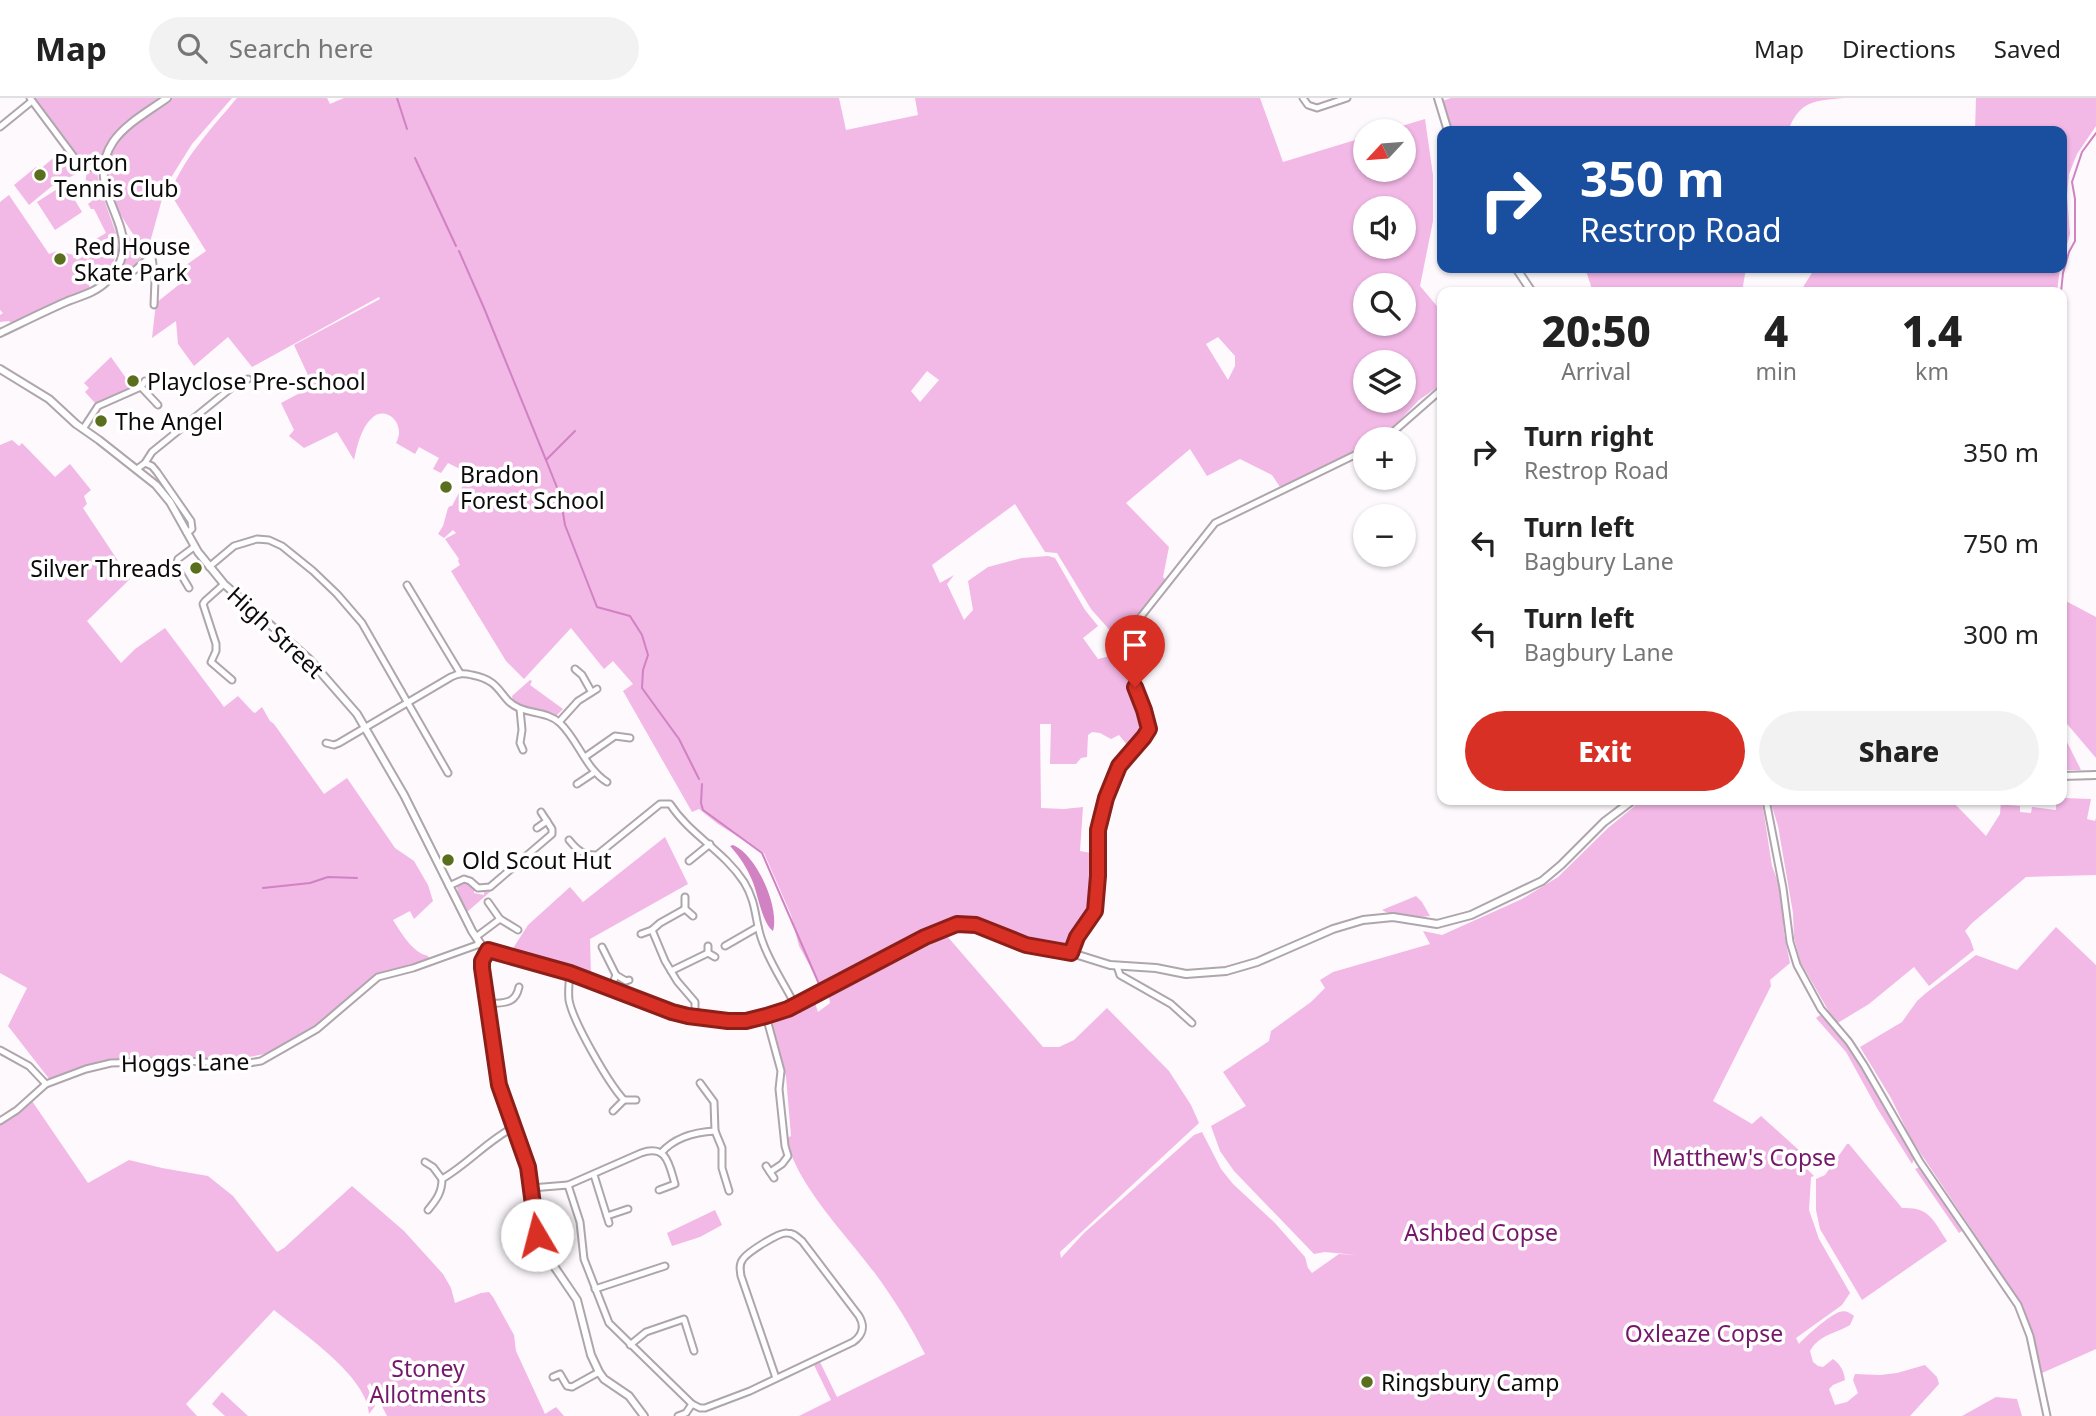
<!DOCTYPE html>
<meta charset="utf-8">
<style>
body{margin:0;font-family:"Noto Sans",sans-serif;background:#f2f2f2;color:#222;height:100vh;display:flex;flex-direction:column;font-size:26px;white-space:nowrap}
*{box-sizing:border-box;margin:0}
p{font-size:23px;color:#767676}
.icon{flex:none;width:38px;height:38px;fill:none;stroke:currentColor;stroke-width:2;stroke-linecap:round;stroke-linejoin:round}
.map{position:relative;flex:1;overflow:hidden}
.side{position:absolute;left:1437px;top:189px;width:630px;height:518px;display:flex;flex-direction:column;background:#fff;border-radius:14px;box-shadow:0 2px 5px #0004}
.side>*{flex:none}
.banner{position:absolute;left:1437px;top:28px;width:630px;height:147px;border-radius:14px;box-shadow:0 2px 5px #0004;background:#1a4fa0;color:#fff;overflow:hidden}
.needle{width:46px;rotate:244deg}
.buttons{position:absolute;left:1353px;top:21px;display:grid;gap:14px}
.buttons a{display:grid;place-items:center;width:63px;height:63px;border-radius:50%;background:#fff;box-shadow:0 2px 5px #0004;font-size:35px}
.pin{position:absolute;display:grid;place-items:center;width:60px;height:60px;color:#fff;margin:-72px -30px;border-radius:50% 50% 50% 0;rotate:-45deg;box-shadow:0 0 7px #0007}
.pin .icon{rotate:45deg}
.me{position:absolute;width:77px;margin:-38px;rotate:352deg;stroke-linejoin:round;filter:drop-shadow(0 0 5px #0008)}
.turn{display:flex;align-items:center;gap:24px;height:147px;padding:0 28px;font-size:32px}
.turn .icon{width:91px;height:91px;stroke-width:2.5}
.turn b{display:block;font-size:49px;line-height:60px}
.eta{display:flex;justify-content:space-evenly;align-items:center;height:119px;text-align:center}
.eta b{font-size:42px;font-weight:800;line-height:49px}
.action{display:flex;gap:14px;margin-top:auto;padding:14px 28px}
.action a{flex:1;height:80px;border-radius:42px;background:#d93025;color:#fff;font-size:28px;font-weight:800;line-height:80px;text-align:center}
.action a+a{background:#f2f2f2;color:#222}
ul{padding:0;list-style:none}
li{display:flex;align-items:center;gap:21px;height:91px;padding:0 28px}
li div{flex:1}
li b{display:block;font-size:26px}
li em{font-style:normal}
header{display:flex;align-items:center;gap:42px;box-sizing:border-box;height:98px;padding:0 35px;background:#fff;border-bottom:2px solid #e0e0e0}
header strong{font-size:33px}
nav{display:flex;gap:38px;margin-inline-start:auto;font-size:24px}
.search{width:490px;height:63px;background:#f2f2f2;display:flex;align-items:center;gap:18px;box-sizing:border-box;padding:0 24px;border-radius:38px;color:#767676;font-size:26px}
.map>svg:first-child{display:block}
.green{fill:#f2b8e6;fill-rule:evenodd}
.water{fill:#d082c2}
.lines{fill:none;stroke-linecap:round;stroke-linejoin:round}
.stream{stroke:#d082c2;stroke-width:2}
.minor-casing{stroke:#aea6ac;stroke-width:9}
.tertiary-casing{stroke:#aea6ac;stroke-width:10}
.minor{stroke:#fff;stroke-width:5}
.tertiary{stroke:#fff;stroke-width:6}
.route-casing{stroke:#8d1f18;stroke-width:18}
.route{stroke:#d93025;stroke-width:12}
.poi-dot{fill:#596f1e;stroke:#fff;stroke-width:2.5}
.labels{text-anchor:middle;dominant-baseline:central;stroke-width:7;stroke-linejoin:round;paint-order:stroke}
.poi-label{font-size:23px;fill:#0d0a0c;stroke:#fff;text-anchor:start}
.street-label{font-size:23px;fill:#0d0a0c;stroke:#fff}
.park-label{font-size:23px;fill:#75186a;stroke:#fff}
</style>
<header>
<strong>Map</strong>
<div class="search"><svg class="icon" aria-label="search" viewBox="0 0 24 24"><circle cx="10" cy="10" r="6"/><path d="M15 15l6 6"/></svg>Search here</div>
<nav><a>Map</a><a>Directions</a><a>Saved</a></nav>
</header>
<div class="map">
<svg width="2096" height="1318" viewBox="0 0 2096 1318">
<rect width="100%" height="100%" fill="#fef9fd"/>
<g class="green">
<path d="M32 0H232L192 46 162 94V101L147 155C128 129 109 105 106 72L98 65 81 62 78 75 52 88 29 107 14 87 36 69 39 72 68 48Z"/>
<path d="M237 0H327L330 6 344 0H839L846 32 918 17 915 0H1260L1283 64 1365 39V72H1404V33H1385L1425 21 1433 77V123L1420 188 1442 214V286L1419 302 1383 340 1365 341V348L1280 389 1272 377 1240 361 1207 378 1190 351 1126 405 1169 449 1163 479 1166 482 1129 528 1126 542 1122 546 1091 511 1057 455 1045 454 1015 406 932 467 940 485 954 477 947 486 964 522 973 512 968 483 988 469 1022 460 1048 458 1055 460 1085 512 1098 528 1083 540 1098 561 1126 554 1130 587 1143 617 1145 627 1139 638 1129 649 1119 637 1111 641 1100 635 1092 634 1088 637 1087 659 1081 660 1076 666H1050L1051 626H1040L1041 710 1064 711 1083 709 1080 753 1091 755 1096 784 1092 813 1068 848C1046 859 989 827 964 823L961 819 955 818 818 893 820 886 799 848 791 817 764 755 718 726 699 711 692 714 623 593 633 586 613 563 604 571 571 530 524 581 506 563 451 473 460 467 458 463 459 461 445 441 456 435 453 432 444 440 438 436 443 428 448 410 450 408H452L463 387 469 389 474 378 448 365 441 375 433 371 439 360 419 349 415 356 396 345C407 325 385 307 372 320 361 330 357 348 354 362L337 334 304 350 289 338 294 332 281 305 313 288 294 247 380 201 379 199 252 269 228 239 194 268 178 246 176 223 152 240 156 205 186 181 179 172 206 153 170 95C185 58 212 30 237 0ZM1365 110H1404V149H1365ZM1365 187H1404V226H1365ZM1218 239 1235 258V268L1228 282 1206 246ZM1365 264H1404V303H1365ZM927 273 939 282 920 304 911 293Z"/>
<path d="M1451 0H1844C1814 3 1800 2 1788 33H1452L1442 3Z"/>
<path d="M1976 0H2096V28L2077 56 2069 76 2067 98 2070 136 2062 164V33H1975Z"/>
<path d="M91 71 97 74 101 93 117 138 118 154 108 175 102 179 87 182 90 190 56 204 12 226 9 223 0 224V217L3 215 0 212V104L9 97 49 156 57 153 74 157 77 162 82 159 79 151 106 135 94 111H91L88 106 93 102 85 88 87 72Z"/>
<path d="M65 86 82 114 55 132 37 104Z"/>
<path d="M126 134 140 153 141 160 133 170 127 173 122 170 127 151Z"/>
<path d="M1585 170H1746L1742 194H1593Z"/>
<path d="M1815 170H2060L2057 194H1800Z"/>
<path d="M111 259 133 290 96 306 85 294 89 290 84 285Z"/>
<path d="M12 342 19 348 22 345 55 379 70 366 91 392 84 398 87 406 83 410 130 481 87 523 121 565 135 551 165 530 224 609 238 598 253 614 255 615 262 609 270 623 274 626 324 696 347 680 395 750 414 763 428 787 433 803 414 821 410 813 393 822C402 836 412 854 428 858L430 861 417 868 374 877 317 927 270 955 233 962 187 959 100 963 50 982 8 928 27 890 0 875V347Z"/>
<path d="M2062 501 2096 519V660L2062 620Z"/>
<path d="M530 582 532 583 530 587 563 611 556 618C542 612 526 611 513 603L512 598Z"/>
<path d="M2062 634 2081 672H2062Z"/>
<path d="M2062 695V699L2065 700 2091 701 2087 721 2095 723 2096 720V777L2026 779 1971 826 1965 833 1970 841 1974 852 1929 888 1914 869 1869 906 1836 926 1800 863 1794 840 1793 815 1778 728 1770 702H1951L1986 738 2000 716 2001 702H2009V707L2020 708V714L2031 715 2032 709 2056 712V702H2062Z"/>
<path d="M1642 702H1760L1763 710 1772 768 1781 792 1784 835 1790 865 1770 882 1771 888 1713 1003 1752 1026 1761 1018 1801 1054 1798 1062 1814 1078 1811 1079 1809 1112 1819 1141 1850 1195 1842 1207 1796 1240 1799 1246C1806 1238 1829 1218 1839 1214 1845 1212 1849 1214 1854 1218L1850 1227C1835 1236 1820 1236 1810 1253L1813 1264 1818 1268 1823 1269 1833 1261C1841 1267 1844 1273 1845 1282L1833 1287 1829 1291 1835 1307 1847 1304 1858 1295 1853 1282 1855 1276 1880 1277 1897 1275 1925 1267 1937 1279 1939 1286 1910 1318H799L831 1302 814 1267 820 1264 837 1299 925 1256C910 1227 894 1201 874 1174 848 1139 793 1083 787 1040L791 1038 786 979 772 927 775 920 815 905 818 914 830 905 829 899 947 838 1043 949H1059L1074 942 1107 910 1169 973 1191 1007 1199 1025 1060 1154 1061 1160 1084 1135 1194 1037 1202 1034 1221 1071 1233 1086 1274 1124 1305 1159 1308 1170 1312 1175 1339 1156 1357 1157 1325 1154 1314 1156 1234 1073 1220 1053 1211 1028 1246 1008 1223 974 1269 943 1271 933 1311 904 1325 890 1320 882 1333 874 1430 846 1423 833 1442 837 1522 801 1558 779 1608 730Z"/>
<path d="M665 739 688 786 590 841 591 878 510 855 528 827 570 789 583 804Z"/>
<path d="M462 785H468L474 791V795L484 797V794L491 793 467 814 458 796 457 788Z"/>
<path d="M1416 798 1422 804 1430 818C1420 820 1390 818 1382 812Z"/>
<path d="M2056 829 2096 867V1251L2042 1275 2033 1237 2021 1205 1911 1041 1891 1000 1860 949 1902 924 1917 903 1926 895 1976 857 2017 872Z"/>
<path d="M1820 917C1829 926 1839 935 1846 945 1873 980 1890 1020 1912 1057L1914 1061 1912 1066 1877 1010 1846 954 1816 920Z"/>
<path d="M32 1003 88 1085 129 1062 162 1070 208 1078 233 1098 277 1154 284 1150 352 1088 404 1133 443 1176 451 1190 455 1205 481 1195 489 1194 493 1199 514 1237 516 1253 545 1316 556 1309 564 1318H387L370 1285 367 1288 375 1308 369 1316C368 1279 302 1235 274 1212L186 1306 197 1318H0V1027Z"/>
<path d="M1847 1046H1849L1902 1110C1930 1109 1933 1122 1947 1143L1862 1202 1820 1131 1816 1112V1081L1825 1077Z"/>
<path d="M1920 1069 1962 1133 1959 1135 1915 1071Z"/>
<path d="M715 1112 722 1127 700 1139 672 1148 667 1135Z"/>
<path d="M222 1294 248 1318H225L212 1306Z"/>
<path d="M1996 1299 2017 1301 2022 1318H1962Z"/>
</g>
<path class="water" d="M733 747C756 756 780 809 773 833 762 825 758 796 752 782 747 770 740 759 731 749L730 748Z"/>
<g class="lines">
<g class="stream">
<path d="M397 0 407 31"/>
<path d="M415 60 456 148"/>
<path d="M459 153 484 210 546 362 575 333"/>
<path d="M2061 194 2063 175 2069 154 2075 143V101L2072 84 2082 54 2096 35"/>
<path d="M2062 225 2066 242 2062 256"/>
<path d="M546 362 560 397 565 427 597 509 630 518 642 537 648 557 643 572 642 590 679 641 699 681"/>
<path d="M702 686 701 705 703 712 762 755 819 886V893"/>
<path d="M263 790 310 785 328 779 357 780"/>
</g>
<defs>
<g id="minor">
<path d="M30 0 80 67 103 72"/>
<path d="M1303 0 1308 7 1317 10 1347 0"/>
<path d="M0 29 32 3"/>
<path d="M116 172C134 183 137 165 152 159L155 182 154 207"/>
<path d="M145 283 141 289 158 307"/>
<path d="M83 331 98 308 141 289"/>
<path d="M1385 341 1442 291"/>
<path d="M145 365 152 368 157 374 191 423 192 431 187 435"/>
<path d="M137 371 145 365 152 354 236 286 248 281"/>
<path d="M209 469 234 448 257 441 269 442 282 448 313 473 337 496 362 525 448 675"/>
<path d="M224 486 205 503 203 506 216 546V553L211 564 232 582"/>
<path d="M407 487 460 575"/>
<path d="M189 490 176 468 178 461 194 449"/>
<path d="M575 571 582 577 591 593"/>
<path d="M520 611 522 632 520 645 523 652"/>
<path d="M559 624 578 603 597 591"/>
<path d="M326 645 334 647 339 645 451 579C459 575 464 575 472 577 504 583 498 601 519 610 533 616 548 614 560 625 578 642 585 670 607 684"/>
<path d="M585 659 615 638 630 640"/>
<path d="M577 686 595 674"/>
<path d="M1766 702 1783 790 1790 844 1797 867 1821 911 1849 944 1864 967 1920 1064 2018 1207 2030 1238 2047 1318"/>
<path d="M537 730 547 723"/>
<path d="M569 742C577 752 584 758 597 757L660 706H670C690 737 723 752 744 784 758 807 754 823 763 845 771 867 785 887 795 907"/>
<path d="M689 763 710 746"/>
<path d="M449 788 464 781 470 783 478 790 490 789 552 736V731L541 714"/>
<path d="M685 799V811L693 818"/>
<path d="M685 811 660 825 652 832 665 863 677 883 695 904V920"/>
<path d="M500 821 518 832"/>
<path d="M641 836 652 832"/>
<path d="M476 839 500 821 488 804"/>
<path d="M708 848V855L715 859"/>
<path d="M725 848 758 829"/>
<path d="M602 849 616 877 611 890"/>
<path d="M1071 855 1077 839 1095 813 1098 778V732L1106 700 1119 668 1130 654 1144 639 1149 631 1145 612 1135 589 1131 572 1129 551 1135 526 1215 425 1365 352"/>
<path d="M1117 868 1120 877 1171 906 1192 925"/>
<path d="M671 873 708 855"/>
<path d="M570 875C569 884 568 894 569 902 573 924 609 986 624 1002L613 1013"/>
<path d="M616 877 626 883 629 882"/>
<path d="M488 906C504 904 515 907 519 889"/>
<path d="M766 918 781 973 779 991 785 1048 788 1058 782 1066 770 1074"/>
<path d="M0 952 29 968 46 986"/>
<path d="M700 985 714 1004 715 1033"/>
<path d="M624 1002H636"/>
<path d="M0 1023 17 1012 46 986 86 971 111 965 183 963 243 966 261 963 317 931 378 879 413 870 477 847 479 844"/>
<path d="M661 1055C675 1039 694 1034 715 1033L722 1050V1070L729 1093"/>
<path d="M425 1064 433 1069 442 1081"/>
<path d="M766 1068 774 1080"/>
<path d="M594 1077 609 1125"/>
<path d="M568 1087 641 1055C667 1046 669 1066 675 1086L659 1092"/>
<path d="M531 1090 568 1087 580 1124 584 1161 609 1225 692 1306 686 1315 678 1318"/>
<path d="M428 1112C436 1102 442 1095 442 1081 468 1066 487 1043 514 1029"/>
<path d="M607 1118 628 1111"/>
<path d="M595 1191 665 1168"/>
<path d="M630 1247 646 1234 684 1221 694 1253"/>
<path d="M553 1279 560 1276 567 1288 572 1289 599 1274"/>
<path d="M692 1306 700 1310H705L750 1293 853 1244C863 1237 865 1228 859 1218L802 1143C797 1139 794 1135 787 1135 779 1134 748 1154 743 1161 739 1166 740 1172 741 1178L776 1280"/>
</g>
<g id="tertiary">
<path d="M1438 0 1448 33"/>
<path d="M1516 170 1532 194"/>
<path d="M0 235C23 224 45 213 68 203 81 198 96 194 106 184 156 135 78 97 113 44 125 26 149 13 167 0"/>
<path d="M0 271 49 301 76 326 99 342 156 387 170 404 198 454 224 486 309 561 357 616 404 697 472 833 482 848 493 855 570 875 680 916 738 923 766 918 788 911 939 832 957 826 976 827 1026 847 1078 857 1110 867 1156 870 1186 876 1226 873 1257 864 1333 831 1363 822 1393 819 1437 826 1471 817 1542 783 1561 767 1604 724 1633 702"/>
<path d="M2062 678 2096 677"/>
<path d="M488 852 482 863V870L499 987 505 1008 522 1049 528 1069 537 1135 541 1149 577 1202 591 1257 599 1274 604 1281 629 1298 644 1318"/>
</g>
</defs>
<use href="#minor" class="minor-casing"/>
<use href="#tertiary" class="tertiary-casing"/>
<use href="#minor" class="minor"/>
<use href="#tertiary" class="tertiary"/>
</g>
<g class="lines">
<defs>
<path id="route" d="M537 1137 528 1069 499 987 482 870V863L488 852 570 875 672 914 688 918 728 923H746L766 918 788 911 925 839 957 826 976 827 1026 847 1071 855 1077 839 1095 813 1098 778V732L1106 700 1119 668 1144 639 1149 631 1144 612 1135 589"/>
</defs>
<use href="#route" class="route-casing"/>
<use href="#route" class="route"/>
</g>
<g class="poi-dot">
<circle cx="40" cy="77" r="7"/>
<circle cx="60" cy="161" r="7"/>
<circle cx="133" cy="283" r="7"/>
<circle cx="101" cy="323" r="7"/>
<circle cx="446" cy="389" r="7"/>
<circle cx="196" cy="470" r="7"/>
<circle cx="448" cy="762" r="7"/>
<circle cx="1367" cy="1284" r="7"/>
</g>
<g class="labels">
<g class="poi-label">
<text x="54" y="64">Purton<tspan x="54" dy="26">Tennis Club</tspan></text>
<text x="74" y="148">Red House<tspan x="74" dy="26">Skate Park</tspan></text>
<text x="147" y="283">Playclose Pre-school</text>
<text x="115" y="323">The Angel</text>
<text x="460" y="376">Bradon<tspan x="460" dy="26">Forest School</tspan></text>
<text x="182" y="470" text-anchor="end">Silver Threads</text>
<text x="462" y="762">Old Scout Hut</text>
<text x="1381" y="1284">Ringsbury Camp</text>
</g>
<g class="street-label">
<text transform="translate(276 534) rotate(43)">High Street</text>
<text transform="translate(185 964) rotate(-1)">Hoggs Lane</text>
</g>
<g class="park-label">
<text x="1744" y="1059">Matthew's Copse</text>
<text x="1481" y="1134">Ashbed Copse</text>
<text x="1704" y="1235">Oxleaze Copse</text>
<text x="428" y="1270">Stoney<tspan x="428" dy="26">Allotments</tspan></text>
</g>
</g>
</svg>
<div class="buttons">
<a><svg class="needle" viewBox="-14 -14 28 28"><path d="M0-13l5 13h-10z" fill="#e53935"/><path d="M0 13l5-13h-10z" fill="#767676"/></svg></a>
<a><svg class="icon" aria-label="sound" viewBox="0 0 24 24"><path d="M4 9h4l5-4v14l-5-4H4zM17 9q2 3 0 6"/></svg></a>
<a><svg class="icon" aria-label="search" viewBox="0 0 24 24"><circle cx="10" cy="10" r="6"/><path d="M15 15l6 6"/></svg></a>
<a><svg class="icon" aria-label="layers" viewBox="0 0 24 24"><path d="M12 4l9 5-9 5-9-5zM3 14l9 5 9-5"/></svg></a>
<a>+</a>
<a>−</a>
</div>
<div class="pin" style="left:1135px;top:589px;background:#d93025"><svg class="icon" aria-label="arrive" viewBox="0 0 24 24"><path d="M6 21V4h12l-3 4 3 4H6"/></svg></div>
<svg class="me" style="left:537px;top:1137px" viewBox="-20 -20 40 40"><circle r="19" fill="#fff"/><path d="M0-13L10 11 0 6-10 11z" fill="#d93025"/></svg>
<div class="banner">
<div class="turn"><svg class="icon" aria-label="right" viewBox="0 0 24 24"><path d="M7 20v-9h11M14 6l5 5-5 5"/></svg><div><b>350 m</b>Restrop Road</div></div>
</div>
<section class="side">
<div class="eta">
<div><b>20:50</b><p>Arrival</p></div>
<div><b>4</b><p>min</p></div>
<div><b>1.4</b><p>km</p></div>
</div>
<ul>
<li><svg class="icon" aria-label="right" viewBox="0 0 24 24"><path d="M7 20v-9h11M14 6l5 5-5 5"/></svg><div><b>Turn right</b><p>Restrop Road</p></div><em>350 m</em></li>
<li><svg class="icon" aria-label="left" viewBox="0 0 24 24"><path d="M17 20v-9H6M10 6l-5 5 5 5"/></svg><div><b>Turn left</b><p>Bagbury Lane</p></div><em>750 m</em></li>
<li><svg class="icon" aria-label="left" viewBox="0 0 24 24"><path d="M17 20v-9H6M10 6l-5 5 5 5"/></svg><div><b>Turn left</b><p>Bagbury Lane</p></div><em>300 m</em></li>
</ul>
<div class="action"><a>Exit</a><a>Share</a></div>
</section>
</div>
